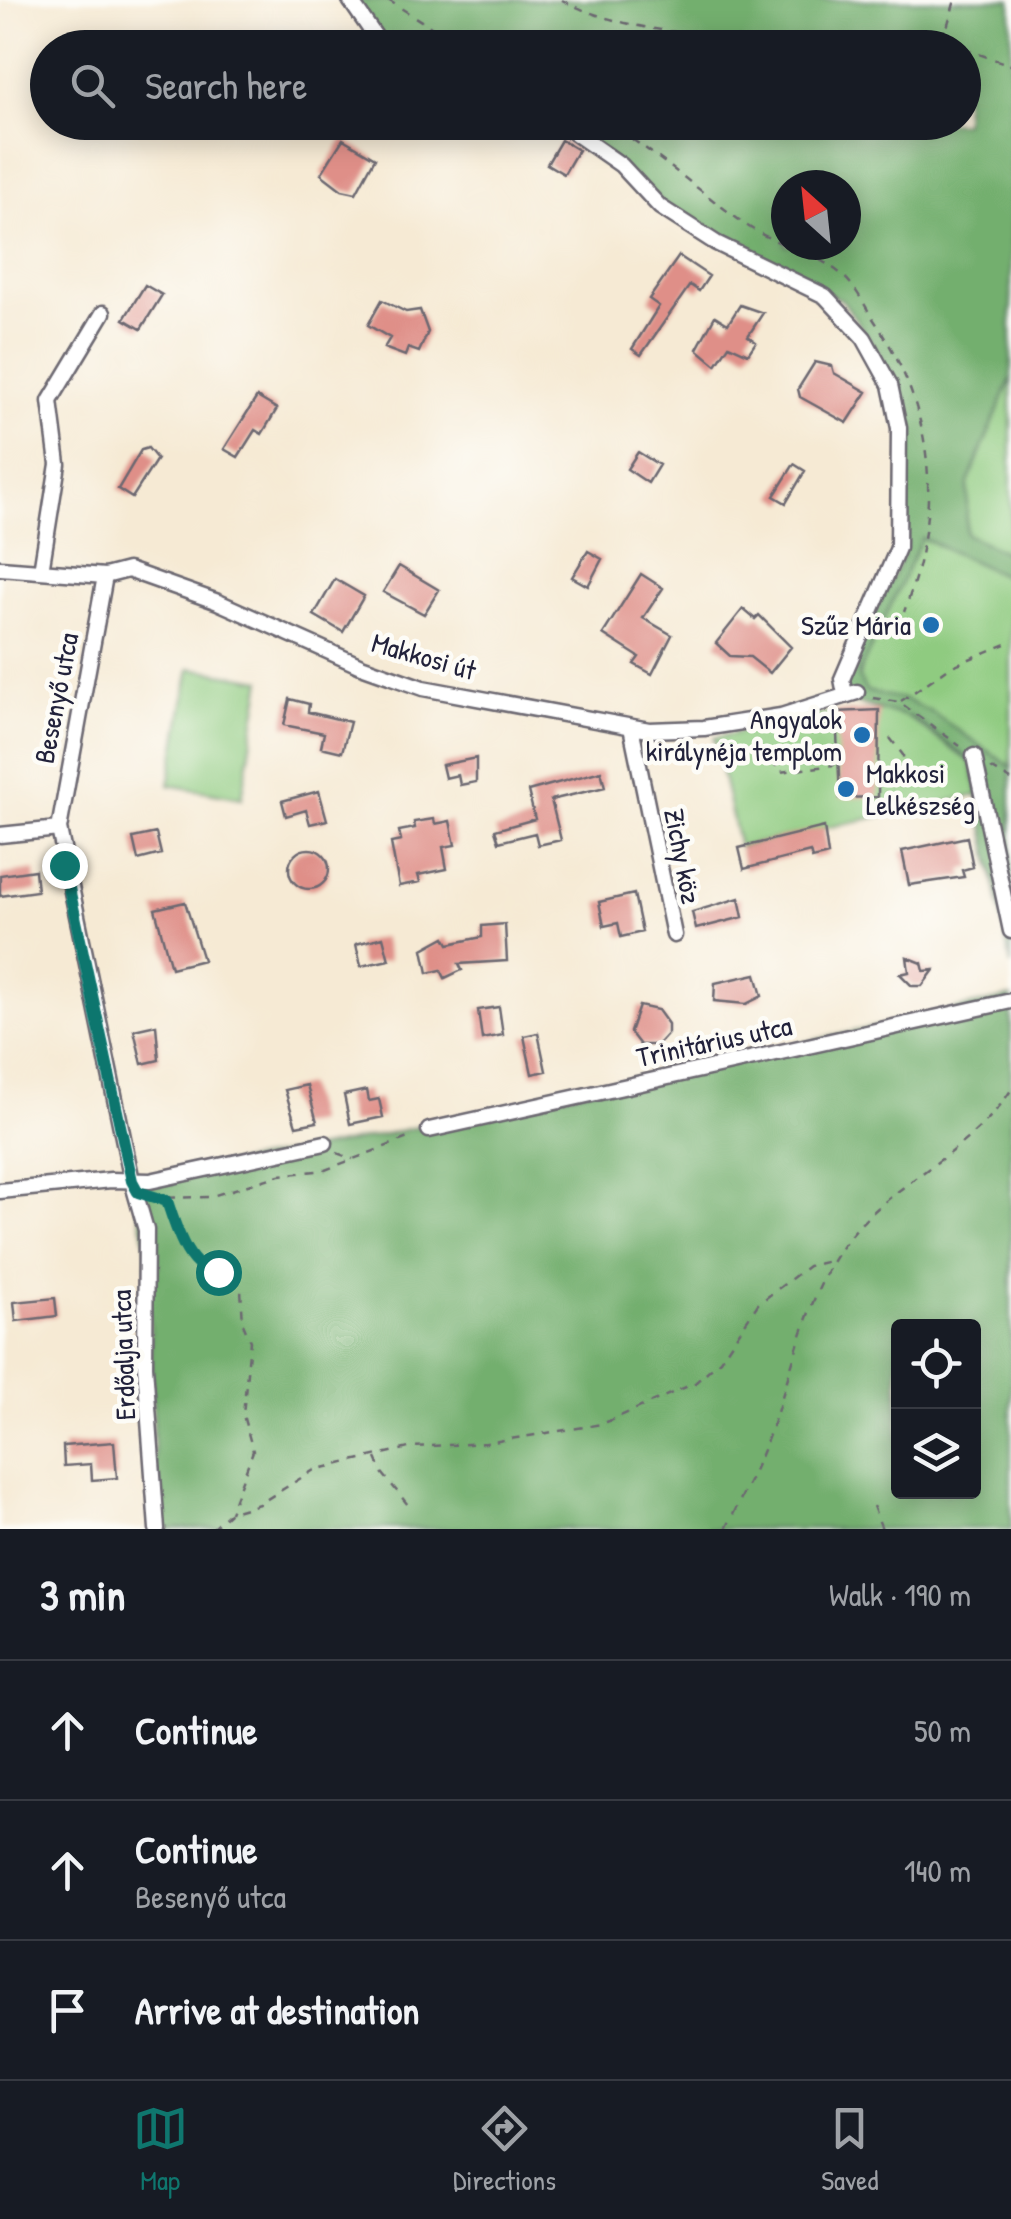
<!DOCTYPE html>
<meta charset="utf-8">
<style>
:root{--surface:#171b24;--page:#242831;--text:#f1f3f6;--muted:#9ea1a6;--line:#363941;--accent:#0f766e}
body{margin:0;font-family:"Patrick Hand",sans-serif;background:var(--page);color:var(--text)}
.controls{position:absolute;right:30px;bottom:30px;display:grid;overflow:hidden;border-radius:10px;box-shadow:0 5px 25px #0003}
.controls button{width:90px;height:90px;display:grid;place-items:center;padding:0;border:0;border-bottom:2px solid var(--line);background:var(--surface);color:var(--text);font:50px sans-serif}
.compass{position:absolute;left:771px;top:170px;width:90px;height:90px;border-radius:50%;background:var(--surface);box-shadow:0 5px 25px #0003;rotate:333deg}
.stop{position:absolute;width:30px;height:30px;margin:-22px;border:8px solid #0f766e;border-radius:50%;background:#fff}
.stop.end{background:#0f766e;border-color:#fff;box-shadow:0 2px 10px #0008}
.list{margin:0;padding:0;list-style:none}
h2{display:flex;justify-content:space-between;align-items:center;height:130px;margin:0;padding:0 40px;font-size:42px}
h2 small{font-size:32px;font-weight:400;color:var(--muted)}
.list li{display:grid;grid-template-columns:65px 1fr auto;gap:30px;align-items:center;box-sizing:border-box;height:140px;padding:0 40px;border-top:2px solid var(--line)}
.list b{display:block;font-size:38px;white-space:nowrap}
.list p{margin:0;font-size:32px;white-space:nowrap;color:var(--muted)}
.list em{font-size:32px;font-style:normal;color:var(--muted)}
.icon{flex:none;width:55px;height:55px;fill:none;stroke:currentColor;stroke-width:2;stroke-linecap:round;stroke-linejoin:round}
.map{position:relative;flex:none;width:1011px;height:1529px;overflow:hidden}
.search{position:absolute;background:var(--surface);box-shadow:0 5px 25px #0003;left:30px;right:30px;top:30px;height:110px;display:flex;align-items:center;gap:25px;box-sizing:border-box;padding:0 35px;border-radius:55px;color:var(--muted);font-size:38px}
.sheet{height:550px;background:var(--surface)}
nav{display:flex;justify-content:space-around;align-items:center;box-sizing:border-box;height:140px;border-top:2px solid var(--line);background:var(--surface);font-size:28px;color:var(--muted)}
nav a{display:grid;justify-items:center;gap:5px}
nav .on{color:var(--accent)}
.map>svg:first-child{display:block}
</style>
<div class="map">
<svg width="1011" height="1529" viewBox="0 0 1011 1529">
<rect width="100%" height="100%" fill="#fdfcf7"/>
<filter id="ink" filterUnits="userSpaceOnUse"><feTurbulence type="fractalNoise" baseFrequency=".01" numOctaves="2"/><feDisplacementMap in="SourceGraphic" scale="20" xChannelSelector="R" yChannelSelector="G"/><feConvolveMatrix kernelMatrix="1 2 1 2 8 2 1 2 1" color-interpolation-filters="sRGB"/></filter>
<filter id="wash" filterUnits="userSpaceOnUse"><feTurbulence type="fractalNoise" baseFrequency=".0048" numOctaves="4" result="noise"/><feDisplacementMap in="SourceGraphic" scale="40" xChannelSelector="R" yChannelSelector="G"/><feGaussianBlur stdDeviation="2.25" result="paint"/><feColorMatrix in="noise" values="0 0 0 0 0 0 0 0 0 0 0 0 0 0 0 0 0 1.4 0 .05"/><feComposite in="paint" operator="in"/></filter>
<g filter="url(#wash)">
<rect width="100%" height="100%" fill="#f6ead4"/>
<path fill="#8fcb80" stroke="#58765e" stroke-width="2.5" d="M1011 378V555L965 535 968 483Z
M922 537 1011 579V767L933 713 906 700 866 692 858 681 866 655Z
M190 668 262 680 242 798 169 785Z
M898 710 971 763 978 795 739 847 714 738 820 714Z"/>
<path fill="#73af6e" stroke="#4a6854" stroke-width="2.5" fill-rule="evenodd" d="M354 0H1011V378L968 483 966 534 1011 555V579L922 538 858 675 866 691 906 700 933 713 1011 767V966L971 761 913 718 843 700 838 681 903 556 905 427 879 353 842 300 724 243 665 205 566 123 964 122V48L389 47ZM786 185H846V245H786Z
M1011 997V1529H157L147 1249 132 1181 326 1147ZM898 1326H974V1492H898Z"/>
<g id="blocks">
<path fill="#df8f88" d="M343 139 375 158 356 193 342 190 321 174Z
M561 140 578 150 564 174 547 164Z
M679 256 709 276 699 291 690 285 641 355 632 349 659 306 649 299Z
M145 285 162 295 141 329 124 319Z
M382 300 406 312 420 310 428 332 419 352 408 348 405 356 384 348 390 338 368 325Z
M740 305 763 313 748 336 756 342 748 354 729 345 716 365 697 349 715 316 728 324Z
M815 362 832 366 834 373 867 392 847 423 800 397 798 389Z
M257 397 277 409 262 434 255 430 238 457 224 449Z
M148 448 157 459 132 498 118 489 141 450Z
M638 452 659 465 648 483 627 469Z
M794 464 805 471 786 503 774 496Z
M588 551 602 559 588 586 572 577Z
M399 566 439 590 424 614 383 592Z
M641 574 663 588 643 618 672 635 652 674 634 664 639 657 603 634Z
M335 579 364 596 343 632 314 615Z
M743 609 755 619 759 615 791 647 770 673 750 657 730 656 716 643Z
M290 699 309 704 308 712 350 722 342 752 321 747 324 733 284 725Z
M879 710 878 797 840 798 836 712Z
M476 758V782L460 785 458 775 445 778 442 765Z
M601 771 605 787 551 800 561 840 538 845 535 833 499 842 495 830 535 819 528 791Z
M319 791 327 820 310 824 306 810 286 816 282 801Z
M434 819 435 824 450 821 455 845 443 847 447 869 418 875 420 882 399 886 391 843 401 841 399 831 415 828 414 822Z
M824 827 828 855 812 859 810 852 744 869 739 848Z
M156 833 161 854 138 860 133 838Z
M967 837 973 867 962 870 964 877 909 885 902 851Z
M289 869a20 20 0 1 1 40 0a20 20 0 1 1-40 0Z
M35 870 37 891 0 896V875Z
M634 894 642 932 621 937 618 923 604 926 599 902Z
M739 898 743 917 696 929 692 912Z
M185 902 203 960 171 968 155 909Z
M505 924 507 961 459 964 462 970 445 978 441 970 428 973 423 949 445 937 449 944 482 937V926Z
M383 937 389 960 361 966 356 944Z
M907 957 922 963 924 971 934 970 922 986H912L900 974 909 972Z
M756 974 762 996 746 1004 714 1001 715 983Z
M639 1006 658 1010 668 1024V1033L657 1045H640L630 1032Z
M499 1007 503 1035 482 1039 478 1010Z
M156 1025 159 1060 142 1064 134 1030Z
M538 1033 546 1071 532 1074 524 1036Z
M307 1085 317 1122 296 1126 285 1090Z
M367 1090 369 1101 379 1099 383 1117 350 1124 344 1095Z
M55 1298 57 1316 16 1321 14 1302Z
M114 1442 117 1478 92 1480 91 1464 64 1466 63 1446Z"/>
</g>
</g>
<g filter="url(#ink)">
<use href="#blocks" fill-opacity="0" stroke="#6c6871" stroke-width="2.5"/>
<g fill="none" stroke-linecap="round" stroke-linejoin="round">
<defs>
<path id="street" d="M350 0 383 48
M559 122 621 165 660 207 716 243 825 296 864 338 890 385 899 428 898 548 842 679 845 694
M0 568 105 576 128 570 218 602 361 666 423 688 649 730 704 728 781 716 857 692
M41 571 58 464 50 401 103 313
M105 576 59 829 132 1181 146 1230 145 1366 157 1529
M631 727 674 935
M974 756 1011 931
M0 835 59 829
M429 1130 1011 1001
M0 1191 111 1180 150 1181 325 1143"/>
</defs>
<use href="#street" stroke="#6c6871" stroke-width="19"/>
<path stroke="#6c6871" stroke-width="2.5" stroke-dasharray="8 8" stroke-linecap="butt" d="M388 0 464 48
M562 0C654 50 836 39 943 42L958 48
M943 41 955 0
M964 49 1011 65
M605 122C656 152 699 191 746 225 775 245 814 251 841 274 856 286 865 307 876 323 937 416 942 510 904 612
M873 698 899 702 960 746
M901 701 950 667 1011 642
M890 738 903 755 904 785 892 789
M772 760 780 772 834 765 832 740
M991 768 1011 780
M337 1153 353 1159
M152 1198 209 1197 280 1175 325 1170 413 1136
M167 1201 191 1257 210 1273 232 1274 241 1289 243 1324 250 1341 243 1415 253 1451 230 1512
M376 1458 383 1474 412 1510
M873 1506 882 1529
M212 1529 229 1513 259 1504 314 1470 413 1447 486 1443 602 1424 695 1383 720 1360 758 1304 808 1266 834 1260
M726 1529C743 1494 760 1461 773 1424 794 1364 808 1291 847 1240 892 1182 971 1153 1011 1090"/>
<use href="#street" stroke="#fff" stroke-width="14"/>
</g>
</g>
<g fill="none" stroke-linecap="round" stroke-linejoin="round" filter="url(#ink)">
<path stroke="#0f766e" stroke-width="12" d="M64 865 132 1181 138 1192 167 1201C175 1224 188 1274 218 1272"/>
</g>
<g fill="#1f6fb2" stroke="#fdfcf7" stroke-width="4">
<circle cx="931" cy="625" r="10"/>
<circle cx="862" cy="735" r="10"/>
<circle cx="846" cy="789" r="10"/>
</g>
<g text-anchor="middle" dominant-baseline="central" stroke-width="9" stroke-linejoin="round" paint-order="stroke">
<g font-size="28" fill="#22223b" stroke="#fdfcf7" text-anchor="end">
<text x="911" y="625">Szűz Mária</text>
<text x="842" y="719">Angyalok<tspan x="842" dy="32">királynéja templom</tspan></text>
<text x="866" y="773" text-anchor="start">Makkosi<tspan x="866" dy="32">Lelkészség</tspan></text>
</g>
<g font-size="28" fill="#22223b" stroke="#fdfcf7">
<text transform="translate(424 656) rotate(16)">Makkosi út</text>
<text transform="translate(56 698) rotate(-79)">Besenyő utca</text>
<text transform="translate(683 856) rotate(79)">Zichy köz</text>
<text transform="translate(714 1041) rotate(-12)">Trinitárius utca</text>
<text transform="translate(123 1355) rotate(-92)">Erdőalja utca</text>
</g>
</g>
</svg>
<div class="controls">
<button><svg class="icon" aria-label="locate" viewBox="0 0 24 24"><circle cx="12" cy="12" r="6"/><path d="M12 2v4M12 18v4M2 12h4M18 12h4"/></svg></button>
<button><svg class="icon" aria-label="layers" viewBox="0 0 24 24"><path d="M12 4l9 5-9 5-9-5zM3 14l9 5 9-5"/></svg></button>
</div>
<svg class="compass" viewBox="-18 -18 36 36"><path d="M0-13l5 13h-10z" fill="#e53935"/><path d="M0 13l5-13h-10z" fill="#9ea1a6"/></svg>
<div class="stop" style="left:218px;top:1272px"></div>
<div class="stop end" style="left:64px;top:865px"></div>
<div class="search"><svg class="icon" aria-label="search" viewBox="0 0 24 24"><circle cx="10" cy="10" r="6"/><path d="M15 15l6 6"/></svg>Search here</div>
</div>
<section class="sheet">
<h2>3 min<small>Walk · 190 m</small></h2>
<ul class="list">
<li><svg class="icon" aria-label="ahead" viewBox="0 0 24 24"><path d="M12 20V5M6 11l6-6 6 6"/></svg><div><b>Continue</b></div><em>50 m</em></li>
<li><svg class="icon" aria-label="ahead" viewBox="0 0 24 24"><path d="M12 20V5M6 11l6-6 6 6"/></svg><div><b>Continue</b><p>Besenyő utca</p></div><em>140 m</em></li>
<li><svg class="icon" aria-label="arrive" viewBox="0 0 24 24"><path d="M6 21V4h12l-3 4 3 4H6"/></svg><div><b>Arrive at destination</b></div></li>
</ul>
</section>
<nav>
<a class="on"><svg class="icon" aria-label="map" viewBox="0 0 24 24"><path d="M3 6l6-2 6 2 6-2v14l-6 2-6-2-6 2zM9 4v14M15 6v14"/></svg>Map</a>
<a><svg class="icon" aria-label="directions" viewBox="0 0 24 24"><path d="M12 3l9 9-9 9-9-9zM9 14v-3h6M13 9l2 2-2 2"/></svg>Directions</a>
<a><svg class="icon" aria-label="saved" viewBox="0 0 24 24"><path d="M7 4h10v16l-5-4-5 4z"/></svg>Saved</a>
</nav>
